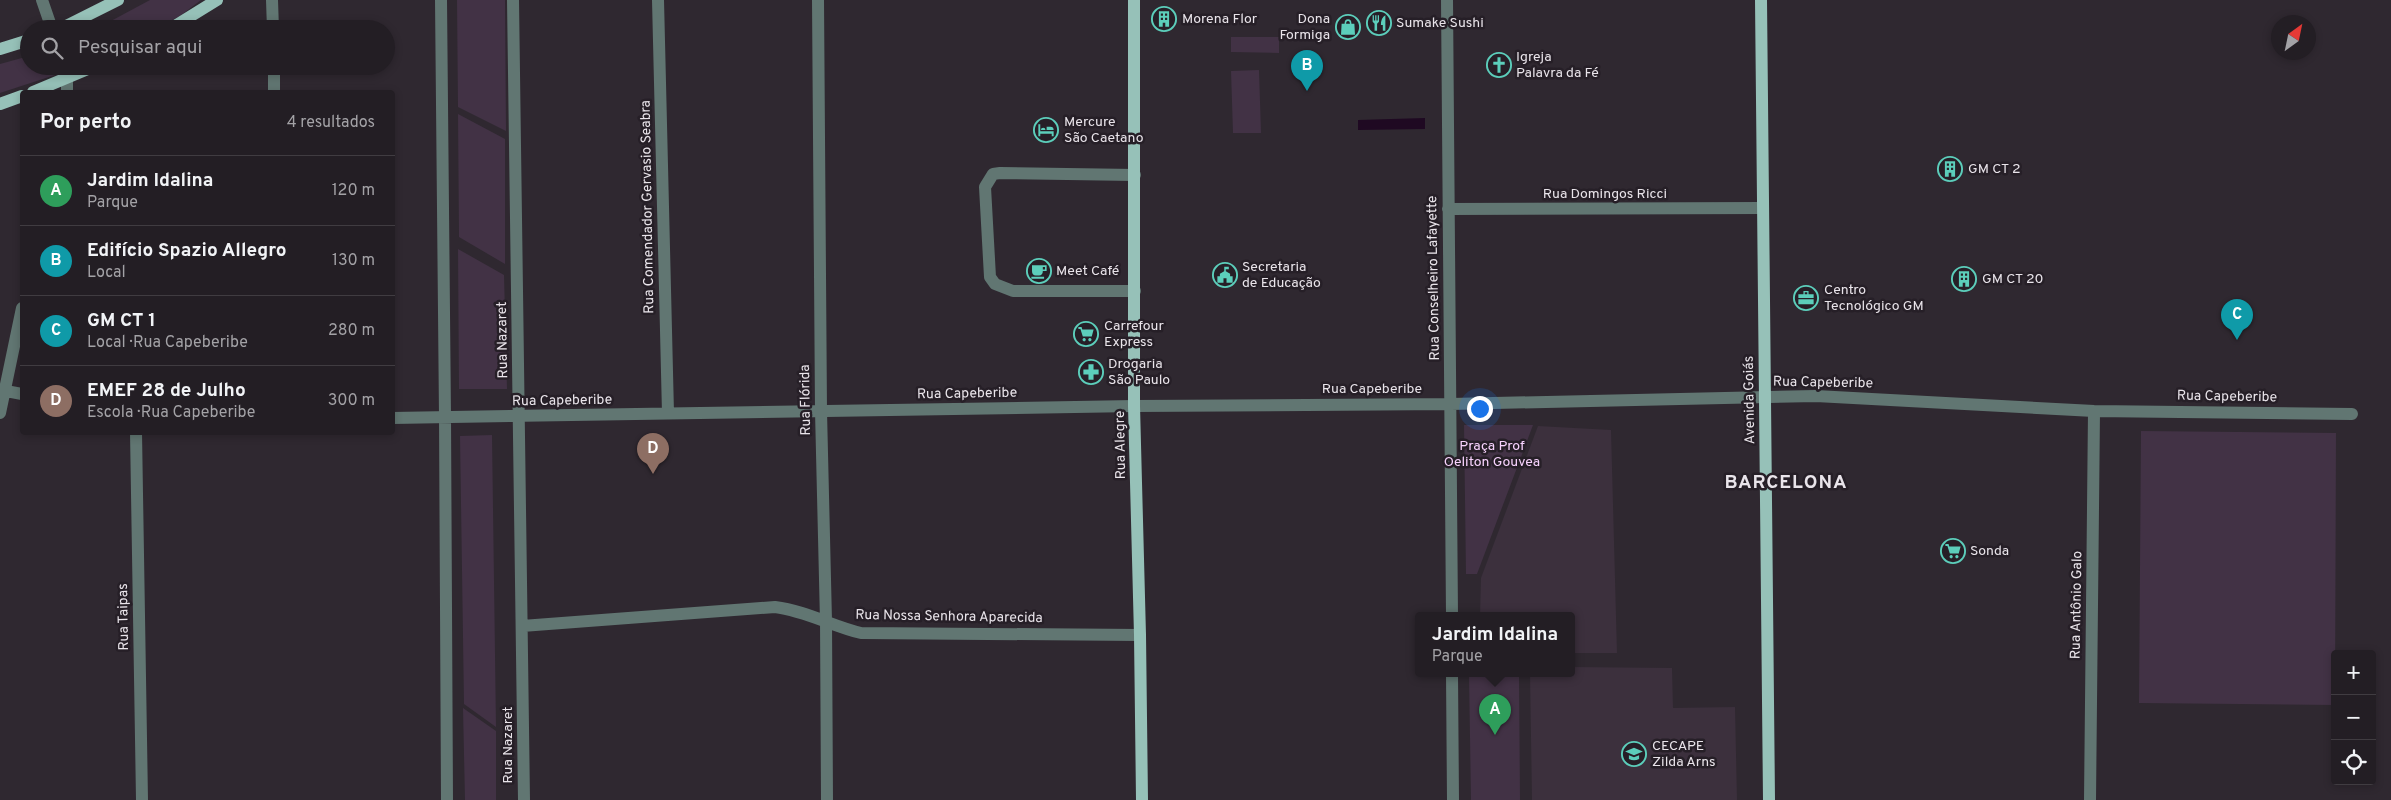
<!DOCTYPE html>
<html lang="pt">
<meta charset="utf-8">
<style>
:root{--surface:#231e24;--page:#2b272c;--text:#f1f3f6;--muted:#a3a2a6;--line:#403c41;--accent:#1a73e8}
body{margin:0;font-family:Overpass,sans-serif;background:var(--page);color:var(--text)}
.controls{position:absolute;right:15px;bottom:15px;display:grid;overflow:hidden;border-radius:5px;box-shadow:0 2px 8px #0003}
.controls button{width:45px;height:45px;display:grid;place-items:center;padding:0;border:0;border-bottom:1px solid var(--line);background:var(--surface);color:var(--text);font:25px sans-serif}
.compass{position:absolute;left:2271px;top:15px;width:45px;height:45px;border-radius:50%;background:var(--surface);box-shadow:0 2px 8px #0003;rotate:33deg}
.you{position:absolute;left:1479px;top:408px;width:18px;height:18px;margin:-12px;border:4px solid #fff;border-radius:50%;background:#1a73e8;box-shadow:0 0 0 8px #1a73e833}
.badge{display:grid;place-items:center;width:32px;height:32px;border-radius:50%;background:var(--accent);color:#fff;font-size:16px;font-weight:700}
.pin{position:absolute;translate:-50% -41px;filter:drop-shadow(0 1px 2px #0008)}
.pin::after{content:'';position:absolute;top:26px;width:18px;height:15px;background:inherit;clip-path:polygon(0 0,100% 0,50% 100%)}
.popup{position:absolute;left:1415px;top:612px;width:160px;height:65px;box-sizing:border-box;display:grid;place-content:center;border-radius:5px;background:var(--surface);filter:drop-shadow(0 1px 4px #0005);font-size:16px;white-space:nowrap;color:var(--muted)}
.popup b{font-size:19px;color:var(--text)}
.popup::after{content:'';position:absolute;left:50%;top:100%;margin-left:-10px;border:10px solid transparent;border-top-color:var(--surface)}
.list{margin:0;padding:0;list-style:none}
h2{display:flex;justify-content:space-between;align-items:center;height:65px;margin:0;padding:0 20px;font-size:21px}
h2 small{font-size:16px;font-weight:400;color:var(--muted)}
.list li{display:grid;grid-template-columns:32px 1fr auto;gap:15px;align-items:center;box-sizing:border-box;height:70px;padding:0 20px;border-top:1px solid var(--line)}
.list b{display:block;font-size:19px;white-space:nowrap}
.list p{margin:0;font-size:16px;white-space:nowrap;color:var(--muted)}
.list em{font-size:16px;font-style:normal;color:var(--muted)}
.icon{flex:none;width:28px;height:28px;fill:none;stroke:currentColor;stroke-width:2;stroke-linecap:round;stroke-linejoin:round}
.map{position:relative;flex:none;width:2391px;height:800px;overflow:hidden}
.search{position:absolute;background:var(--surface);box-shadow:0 2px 8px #0003;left:20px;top:20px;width:375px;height:55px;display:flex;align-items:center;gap:12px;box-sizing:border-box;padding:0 18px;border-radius:28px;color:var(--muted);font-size:19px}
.panel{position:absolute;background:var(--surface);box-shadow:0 2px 8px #0003;left:20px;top:90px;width:375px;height:345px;border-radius:5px}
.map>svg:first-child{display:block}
</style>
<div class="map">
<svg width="2391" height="800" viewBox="0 0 2391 800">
<rect width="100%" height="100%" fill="#2f2830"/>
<path fill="#3c303d" d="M1538 426 1611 430 1617 653H1571V616H1480L1481 578Z
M1571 667 1672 668 1673 708 1735 707 1737 800H1532L1530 674H1571Z"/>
<path fill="#423245" d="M150 0H201L180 16 154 29H96Z
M457 0H505L506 131 458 107Z
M1231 37H1279V53L1231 52Z
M29 56V66H50L55 75 0 93V64Z
M1259 70 1261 133H1233L1231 71Z
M458 114 505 139V264L459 237Z
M458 249 504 275 507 389H459Z
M1464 425H1533L1477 574H1466Z
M2141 431 2336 433 2335 705 2139 703Z
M492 435 496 727 464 704 460 436Z
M1469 674H1519L1520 800H1471Z
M463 708 496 731V800H465Z"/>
<path fill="#1f0922" d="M1425 118V129L1358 130V120Z"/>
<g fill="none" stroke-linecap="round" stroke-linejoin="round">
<path stroke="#617672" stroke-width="12" d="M42 0 52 29
M272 0 273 29
M441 0 445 416 447 800
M513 0 524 800
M658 0 668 413
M818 0 821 411 826 621 827 800
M1447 0 1452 616
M64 66 67 78V92
M274 66V92
M1135 175 1000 173 993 174 985 187 990 277 995 284 1013 291H1135
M1448 209 1763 208
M0 390 22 394
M0 413 22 308
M392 418 1134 406 1451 404 1816 396 2094 411 2352 414
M136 432 142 800
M522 626 775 607C806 611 832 626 861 633L1140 635
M1452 674 1453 800
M2090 800 2094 411"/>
<path stroke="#96c1b8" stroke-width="12" d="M1134 0V406L1140 635 1142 800
M1761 0 1769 800
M60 29 118 0
M170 29 217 0
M0 49 29 40
M33 92 95 66
M0 104 22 96"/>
</g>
<defs>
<symbol id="building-ring" viewBox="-11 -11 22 22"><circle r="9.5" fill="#261f27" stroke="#5ccebb" stroke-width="1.5"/><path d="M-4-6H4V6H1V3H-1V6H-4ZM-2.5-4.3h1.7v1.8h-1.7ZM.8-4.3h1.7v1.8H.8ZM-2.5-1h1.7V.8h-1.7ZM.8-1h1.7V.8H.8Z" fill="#5ccebb"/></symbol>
<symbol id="restaurant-ring" viewBox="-11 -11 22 22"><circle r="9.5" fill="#261f27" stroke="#5ccebb" stroke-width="1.5"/><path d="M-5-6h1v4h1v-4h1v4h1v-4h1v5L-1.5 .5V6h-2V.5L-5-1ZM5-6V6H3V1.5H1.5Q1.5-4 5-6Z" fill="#5ccebb"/></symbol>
<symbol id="shop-ring" viewBox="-11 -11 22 22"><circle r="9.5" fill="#261f27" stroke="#5ccebb" stroke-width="1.5"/><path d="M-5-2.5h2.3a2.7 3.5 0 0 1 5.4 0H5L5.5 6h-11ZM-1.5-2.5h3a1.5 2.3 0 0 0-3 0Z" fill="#5ccebb"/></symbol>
<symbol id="church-ring" viewBox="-11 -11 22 22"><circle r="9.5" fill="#261f27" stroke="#5ccebb" stroke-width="1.5"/><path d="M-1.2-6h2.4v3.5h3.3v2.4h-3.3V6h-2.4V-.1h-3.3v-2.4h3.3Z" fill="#5ccebb"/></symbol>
<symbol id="hotel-ring" viewBox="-11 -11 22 22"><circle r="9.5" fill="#261f27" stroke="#5ccebb" stroke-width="1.5"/><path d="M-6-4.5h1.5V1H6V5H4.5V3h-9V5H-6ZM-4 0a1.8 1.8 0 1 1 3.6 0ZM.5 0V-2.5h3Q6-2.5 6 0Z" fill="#5ccebb"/></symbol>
<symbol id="cafe-ring" viewBox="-11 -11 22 22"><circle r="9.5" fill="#261f27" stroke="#5ccebb" stroke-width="1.5"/><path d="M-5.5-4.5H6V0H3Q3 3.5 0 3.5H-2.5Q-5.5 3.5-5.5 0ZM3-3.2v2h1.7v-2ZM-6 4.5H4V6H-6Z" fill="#5ccebb"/></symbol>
<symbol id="civic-ring" viewBox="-11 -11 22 22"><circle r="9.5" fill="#261f27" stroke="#5ccebb" stroke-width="1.5"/><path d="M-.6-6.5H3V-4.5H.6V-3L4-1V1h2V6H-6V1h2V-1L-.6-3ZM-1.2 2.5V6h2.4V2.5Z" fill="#5ccebb"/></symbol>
<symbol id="office-ring" viewBox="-11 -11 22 22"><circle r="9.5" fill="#261f27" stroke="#5ccebb" stroke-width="1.5"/><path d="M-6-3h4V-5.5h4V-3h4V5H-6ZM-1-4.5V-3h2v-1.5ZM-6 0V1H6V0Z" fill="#5ccebb"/></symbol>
<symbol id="supermarket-ring" viewBox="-11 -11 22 22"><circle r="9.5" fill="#261f27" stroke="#5ccebb" stroke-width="1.5"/><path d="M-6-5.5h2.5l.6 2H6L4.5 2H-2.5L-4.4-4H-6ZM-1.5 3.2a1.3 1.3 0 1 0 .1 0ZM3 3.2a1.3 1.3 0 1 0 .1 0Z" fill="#5ccebb"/></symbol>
<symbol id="pharmacy-ring" viewBox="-11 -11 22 22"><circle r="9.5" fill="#261f27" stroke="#5ccebb" stroke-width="1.5"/><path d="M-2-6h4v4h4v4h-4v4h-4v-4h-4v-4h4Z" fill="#5ccebb"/></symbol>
<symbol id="school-ring" viewBox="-11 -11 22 22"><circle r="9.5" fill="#261f27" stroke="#5ccebb" stroke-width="1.5"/><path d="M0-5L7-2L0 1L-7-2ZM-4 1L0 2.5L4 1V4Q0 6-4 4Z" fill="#5ccebb"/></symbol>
</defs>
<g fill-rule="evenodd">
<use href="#building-ring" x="1150" y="5" width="28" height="28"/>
<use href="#restaurant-ring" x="1365" y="9" width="28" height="28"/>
<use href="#shop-ring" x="1334" y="13" width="28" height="28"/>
<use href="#church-ring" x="1485" y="51" width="28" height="28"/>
<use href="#hotel-ring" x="1032" y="116" width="28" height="28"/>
<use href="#building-ring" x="1936" y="155" width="28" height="28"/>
<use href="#cafe-ring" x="1025" y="257" width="28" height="28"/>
<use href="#civic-ring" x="1211" y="261" width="28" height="28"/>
<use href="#building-ring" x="1950" y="265" width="28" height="28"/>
<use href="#office-ring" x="1792" y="284" width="28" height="28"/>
<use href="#supermarket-ring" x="1072" y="320" width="28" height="28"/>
<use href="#pharmacy-ring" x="1077" y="358" width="28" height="28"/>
<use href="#supermarket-ring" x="1939" y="537" width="28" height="28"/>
<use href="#school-ring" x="1620" y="740" width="28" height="28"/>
</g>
<g text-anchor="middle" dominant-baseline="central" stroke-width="5" stroke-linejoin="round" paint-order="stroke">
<g font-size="14" fill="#e9e4ea" stroke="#261f27" text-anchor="start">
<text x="1182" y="19">Morena Flor</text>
<text x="1330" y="19" text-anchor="end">Dona<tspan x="1330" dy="16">Formiga</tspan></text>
<text x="1396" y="23">Sumake Sushi</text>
<text x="1516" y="57">Igreja<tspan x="1516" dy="16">Palavra da Fé</tspan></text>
<text x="1064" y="122">Mercure<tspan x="1064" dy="16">São Caetano</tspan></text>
<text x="1968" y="169">GM CT 2</text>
<text x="1242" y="267">Secretaria<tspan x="1242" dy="16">de Educação</tspan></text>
<text x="1056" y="271">Meet Café</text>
<text x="1982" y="279">GM CT 20</text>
<text x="1824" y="290">Centro<tspan x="1824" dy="16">Tecnológico GM</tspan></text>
<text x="1104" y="326">Carrefour<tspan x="1104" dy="16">Express</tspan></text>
<text x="1108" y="364">Drogaria<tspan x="1108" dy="16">São Paulo</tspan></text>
<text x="1970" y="551">Sonda</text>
<text x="1652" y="746">CECAPE<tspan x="1652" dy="16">Zilda Arns</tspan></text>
</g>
<g font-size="14" fill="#e9e4ea" stroke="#261f27">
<text x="1605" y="194">Rua Domingos Ricci</text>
<text transform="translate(648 207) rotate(-91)">Rua Comendador Gervasio Seabra</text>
<text transform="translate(1434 278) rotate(-91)">Rua Conselheiro Lafayette</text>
<text transform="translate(503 340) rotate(-91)">Rua Nazaret</text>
<text transform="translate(1823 383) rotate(1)">Rua Capeberibe</text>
<text x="1372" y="389">Rua Capeberibe</text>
<text transform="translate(967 394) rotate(-1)">Rua Capeberibe</text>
<text transform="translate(2227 397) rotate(1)">Rua Capeberibe</text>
<text transform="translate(806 400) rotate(-91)">Rua Flórida</text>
<text transform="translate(1750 400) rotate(-91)">Avenida Goiás</text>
<text transform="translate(562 401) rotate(-1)">Rua Capeberibe</text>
<text transform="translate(1121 445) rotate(-91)">Rua Alegre</text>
<text transform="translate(2077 605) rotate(-89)">Rua Antônio Galo</text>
<text transform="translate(124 617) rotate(-91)">Rua Taipas</text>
<text transform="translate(949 617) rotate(1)">Rua Nossa Senhora Aparecida</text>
<text transform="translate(508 745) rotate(-90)">Rua Nazaret</text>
</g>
<g font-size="14" fill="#f8d3fe" stroke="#261f27">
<text x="1492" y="446">Praça Prof<tspan x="1492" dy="16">Oeliton Gouvea</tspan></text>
</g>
<g font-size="19" font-weight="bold" letter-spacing="1" fill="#e9e4ea" stroke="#261f27">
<text x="1786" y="483">BARCELONA</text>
</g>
</g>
</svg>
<div class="controls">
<button>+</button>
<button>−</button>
<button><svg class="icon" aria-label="locate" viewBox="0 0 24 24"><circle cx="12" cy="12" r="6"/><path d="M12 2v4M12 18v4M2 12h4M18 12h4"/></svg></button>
</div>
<svg class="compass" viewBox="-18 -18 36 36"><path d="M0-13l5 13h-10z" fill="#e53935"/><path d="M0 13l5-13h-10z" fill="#a3a2a6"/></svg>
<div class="you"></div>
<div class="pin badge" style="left:1495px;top:735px;background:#2e9e5b">A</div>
<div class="popup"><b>Jardim Idalina</b>Parque</div>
<div class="pin badge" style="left:1307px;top:91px;background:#0f9aa8">B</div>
<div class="pin badge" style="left:2237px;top:340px;background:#0f9aa8">C</div>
<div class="pin badge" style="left:653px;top:474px;background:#8d6e63">D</div>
<div class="search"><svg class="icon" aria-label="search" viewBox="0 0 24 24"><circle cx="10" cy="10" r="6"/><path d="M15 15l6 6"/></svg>Pesquisar aqui</div>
<section class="panel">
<h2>Por perto<small>4 resultados</small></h2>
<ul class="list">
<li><span class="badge" style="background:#2e9e5b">A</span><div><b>Jardim Idalina</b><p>Parque</p></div><em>120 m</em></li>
<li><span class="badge" style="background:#0f9aa8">B</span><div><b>Edifício Spazio Allegro</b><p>Local</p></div><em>130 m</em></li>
<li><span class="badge" style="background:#0f9aa8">C</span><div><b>GM CT 1</b><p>Local · Rua Capeberibe</p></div><em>280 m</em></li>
<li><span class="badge" style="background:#8d6e63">D</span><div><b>EMEF 28 de Julho</b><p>Escola · Rua Capeberibe</p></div><em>300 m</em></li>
</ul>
</section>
</div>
